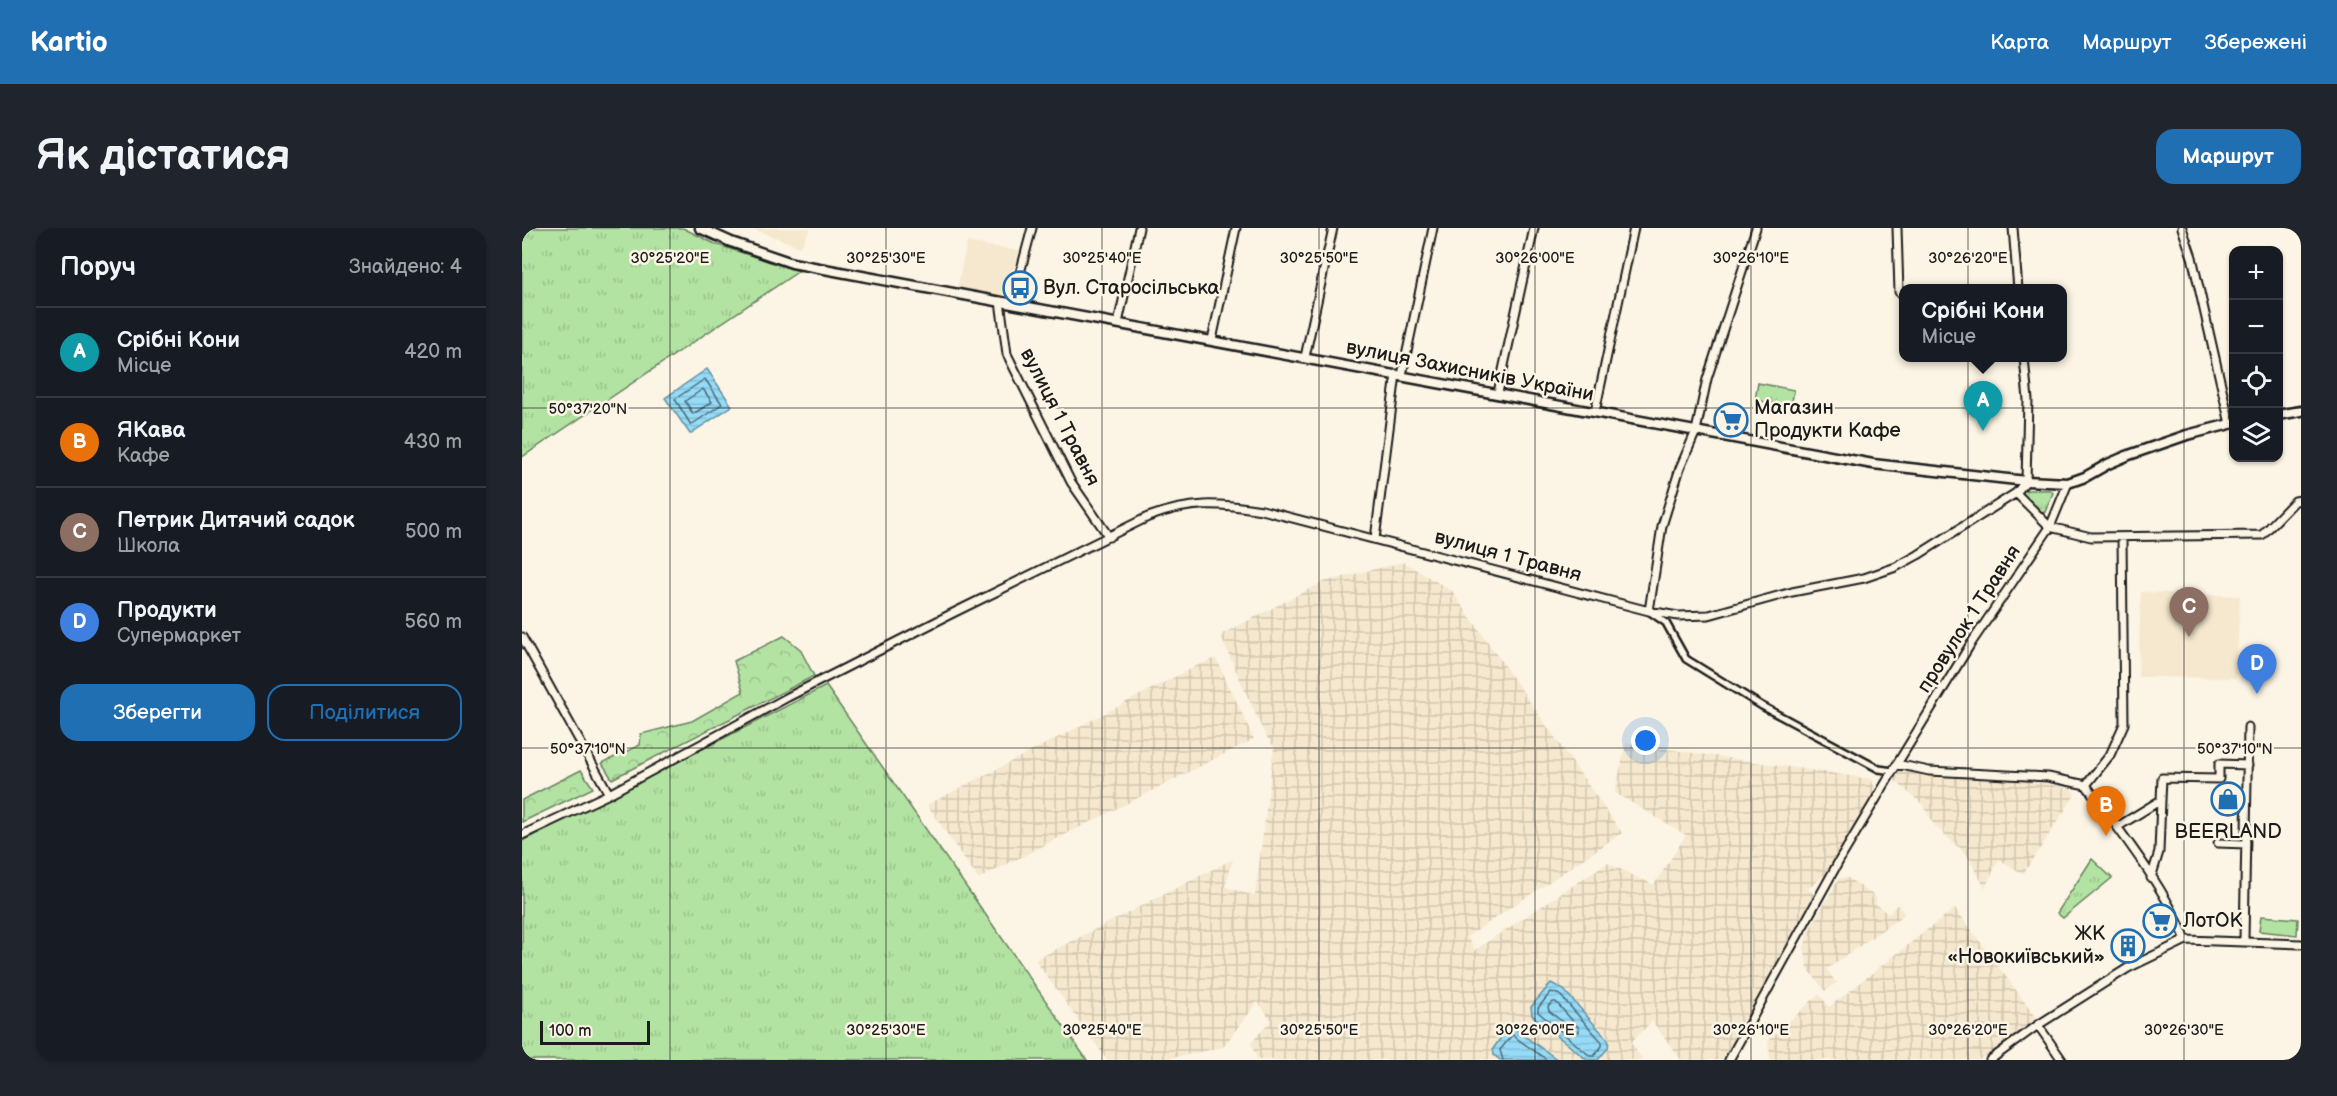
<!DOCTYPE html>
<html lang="uk">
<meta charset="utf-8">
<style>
:root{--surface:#171b24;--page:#20242c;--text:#f1f3f6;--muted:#9ea1a6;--line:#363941;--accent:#1f6fb2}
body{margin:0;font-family:"Balsamiq Sans",sans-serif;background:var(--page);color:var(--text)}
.controls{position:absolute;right:18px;top:18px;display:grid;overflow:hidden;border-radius:12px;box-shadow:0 2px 4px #0004}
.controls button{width:54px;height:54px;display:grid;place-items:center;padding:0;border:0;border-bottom:2px solid var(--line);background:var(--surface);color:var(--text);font:30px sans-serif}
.scale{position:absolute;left:18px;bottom:15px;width:110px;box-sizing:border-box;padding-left:6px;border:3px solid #1c1c1c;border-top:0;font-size:16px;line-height:21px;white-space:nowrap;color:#1c1c1c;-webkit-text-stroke:4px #fcf5e5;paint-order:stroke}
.you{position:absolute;left:1124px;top:513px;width:21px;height:21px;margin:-15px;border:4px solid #fff;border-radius:50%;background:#1a73e8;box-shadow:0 0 0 9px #1a73e833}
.badge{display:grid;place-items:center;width:39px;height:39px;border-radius:50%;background:var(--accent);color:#fff;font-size:20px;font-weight:700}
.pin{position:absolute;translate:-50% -50px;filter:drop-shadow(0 2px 3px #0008)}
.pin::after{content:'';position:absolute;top:32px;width:21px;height:18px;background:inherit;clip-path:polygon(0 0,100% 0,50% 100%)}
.popup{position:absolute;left:1377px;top:56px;width:168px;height:78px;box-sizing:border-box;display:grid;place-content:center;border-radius:12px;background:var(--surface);filter:drop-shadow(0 2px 4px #0005);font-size:20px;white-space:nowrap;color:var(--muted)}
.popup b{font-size:22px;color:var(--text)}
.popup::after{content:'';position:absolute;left:50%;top:100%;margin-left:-12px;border:12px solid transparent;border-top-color:var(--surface)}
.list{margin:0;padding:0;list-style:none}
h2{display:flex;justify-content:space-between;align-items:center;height:78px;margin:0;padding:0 24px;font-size:26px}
h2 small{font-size:20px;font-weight:400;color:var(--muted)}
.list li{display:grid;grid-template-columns:39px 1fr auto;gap:18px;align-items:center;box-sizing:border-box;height:90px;padding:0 24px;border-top:2px solid var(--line)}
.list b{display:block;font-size:22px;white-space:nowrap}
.list p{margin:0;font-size:20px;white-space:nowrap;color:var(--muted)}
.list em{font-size:20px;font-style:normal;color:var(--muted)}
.actions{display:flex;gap:12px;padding:18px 24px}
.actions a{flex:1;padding:14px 0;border:2px solid var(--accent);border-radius:18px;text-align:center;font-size:21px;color:var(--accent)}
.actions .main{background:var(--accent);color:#fff}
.icon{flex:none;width:33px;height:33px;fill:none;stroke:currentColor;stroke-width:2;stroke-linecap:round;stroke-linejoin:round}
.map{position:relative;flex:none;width:1779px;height:832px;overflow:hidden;border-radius:18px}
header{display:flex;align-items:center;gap:36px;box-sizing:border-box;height:84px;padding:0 30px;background:var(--accent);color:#fff}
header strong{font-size:28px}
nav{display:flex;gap:33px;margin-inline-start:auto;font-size:21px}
.intro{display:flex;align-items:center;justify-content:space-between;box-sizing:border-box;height:144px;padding:0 36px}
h1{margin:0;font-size:42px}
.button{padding:15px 27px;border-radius:18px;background:var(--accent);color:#fff;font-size:21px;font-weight:700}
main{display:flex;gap:36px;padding:0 36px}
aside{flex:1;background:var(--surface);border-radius:18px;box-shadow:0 2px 4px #0004}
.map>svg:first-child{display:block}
</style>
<header>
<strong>Kartio</strong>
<nav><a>Карта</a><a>Маршрут</a><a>Збережені</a></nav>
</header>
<div class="intro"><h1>Як дістатися</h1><a class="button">Маршрут</a></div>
<main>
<aside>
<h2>Поруч<small>Знайдено: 4</small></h2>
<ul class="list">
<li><span class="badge" style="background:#0f9aa8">A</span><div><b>Срібні Кони</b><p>Місце</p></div><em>420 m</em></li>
<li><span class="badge" style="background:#e8710a">B</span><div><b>ЯКава</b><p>Кафе</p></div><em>430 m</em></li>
<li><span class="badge" style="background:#8d6e63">C</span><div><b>Петрик Дитячий садок</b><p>Школа</p></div><em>500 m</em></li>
<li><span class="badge" style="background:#3f7fe0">D</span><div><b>Продукти</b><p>Супермаркет</p></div><em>560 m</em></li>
</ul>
<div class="actions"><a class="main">Зберегти</a><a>Поділитися</a></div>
</aside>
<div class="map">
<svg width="1779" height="832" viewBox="0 0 1779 832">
<defs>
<pattern id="industrial-grid" width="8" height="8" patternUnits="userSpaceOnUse" patternTransform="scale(1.5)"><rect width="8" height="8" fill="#f5e8ce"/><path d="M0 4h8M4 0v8" fill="none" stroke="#d1c6b0"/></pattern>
<pattern id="grass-tufts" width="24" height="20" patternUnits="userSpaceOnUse" patternTransform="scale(1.5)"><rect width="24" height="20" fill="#b3e3a3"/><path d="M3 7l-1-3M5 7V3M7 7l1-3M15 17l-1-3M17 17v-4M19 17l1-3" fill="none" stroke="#99c28c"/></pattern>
<pattern id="forest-crowns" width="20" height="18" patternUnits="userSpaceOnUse" patternTransform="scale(1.5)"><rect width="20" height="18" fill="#b3e3a3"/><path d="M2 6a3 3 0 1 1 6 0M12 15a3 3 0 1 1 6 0" fill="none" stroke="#99c28c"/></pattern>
<pattern id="water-rules" width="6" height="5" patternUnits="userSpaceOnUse" patternTransform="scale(1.5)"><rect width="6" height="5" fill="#96dcf8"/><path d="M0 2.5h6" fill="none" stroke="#81bcd4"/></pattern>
</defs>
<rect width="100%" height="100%" fill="#fcf5e5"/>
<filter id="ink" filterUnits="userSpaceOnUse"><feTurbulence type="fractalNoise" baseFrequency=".0167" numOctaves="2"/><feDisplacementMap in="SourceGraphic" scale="12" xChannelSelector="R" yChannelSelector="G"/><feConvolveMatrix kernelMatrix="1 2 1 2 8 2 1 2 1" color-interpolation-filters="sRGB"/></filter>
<g filter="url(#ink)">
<path fill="#f5e8ce" d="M228 0H288L279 19Z
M445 14 497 23 485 68 435 60Z
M1619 364 1718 368 1714 450 1616 449Z"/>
<path fill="url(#industrial-grid)" d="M881 334 930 363 1100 605 945 709 953 722 1085 635 1132 657 1164 607 1093 565 1104 515 1349 551 1354 562 1303 647 1286 661 1294 668 1200 832H1159L1130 793 1109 815 1121 832H735L729 815 749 792 736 774 701 819 641 832H585L513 732 711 631 703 659 733 668 752 519 742 505 698 407 801 354Z
M694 430 732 511 456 651 405 577 674 438Z
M1379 541 1406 547 1514 554 1549 560 1553 567 1501 646 1477 631 1463 660 1445 627 1412 597 1401 577 1372 552Z
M1317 650H1326L1354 669V676L1366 686 1375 677 1383 686 1305 741 1314 755 1303 763 1286 741 1282 719 1288 701Z
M1433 680 1517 793 1457 832H1248L1246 813 1297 766 1307 779Z"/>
<path fill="url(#grass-tufts)" stroke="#688060" stroke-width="1.5" d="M0 0H161L193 16 277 43 0 229Z
M1236 155 1272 162 1269 179 1233 172Z
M1501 262H1528L1531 265 1523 284 1518 285 1501 268Z
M304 458 565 832H0V613Z
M1570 631 1590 650 1541 690 1535 685Z"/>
<path fill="url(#forest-crowns)" stroke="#688060" stroke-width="1.5" d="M262 408 278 421 292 448 90 551 80 535 118 517 119 506 170 493 221 464 212 433Z
M59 542 71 560 0 594V572Z"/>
<path fill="#b3e3a3" stroke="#688060" stroke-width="1.5" d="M1739 688 1776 691 1775 707 1737 703Z"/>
<path fill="url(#water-rules)" stroke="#658fa0" stroke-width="1.5" d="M185 141 210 178 168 206 143 170Z
M1029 755 1042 762 1087 813 1086 820 1076 832H1065L1010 787 1009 779Z
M991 800 1036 832H978L972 827 971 821 984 802Z"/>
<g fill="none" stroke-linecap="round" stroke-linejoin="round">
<path stroke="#4d6974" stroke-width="1.5" d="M183 151 200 176 169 197 153 171Z
M181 161 190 174 171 186 163 173Z
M1029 764 1038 767 1080 814V818L1072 828H1068L1016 784V780Z
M1031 774H1034L1057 800V804H1053L1027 783 1026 779Z
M981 832 978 822 990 807 1025 832"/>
<defs>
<path id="pedestrian" d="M1128 384 1144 395 1164 431 1240 478 1357 541 1371 543"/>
<path id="minor" d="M510 0 490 75 478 73 485 126 549 254 587 309
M1375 0 1377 64
M1491 0 1496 61
M1660 0 1670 29 1708 196
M596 95 617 0
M690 112 714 0
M783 129 811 0
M880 147 911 0
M976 165 1012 0
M1073 184 1112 0
M1494 265 1528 299 1569 309 1740 307 1773 273 1779 272
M853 311 874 146
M1127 383 1140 298 1158 240 1174 203 1185 151 1234 0
M0 409 87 566
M1375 536 1407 543 1526 549 1564 557C1598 603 1642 658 1664 712
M1564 557 1588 527 1602 496 1600 310
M1639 572 1640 550 1697 551V536L1726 537
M1595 599 1639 572 1637 624 1629 650
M0 607 87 566 266 469 429 386 626 289C669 273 696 275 740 282L1127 383 1156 388 1187 387 1270 364 1342 350 1374 339 1396 327 1494 265 1504 253 1506 172 1502 130
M1696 615 1724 616
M1722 712 1726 499
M1516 797 1540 832
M1207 832 1317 633 1375 536 1448 417 1528 299 1546 255
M1468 832 1516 797 1606 740 1664 712 1779 716"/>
<path id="tertiary" d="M178 0 209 14 270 35 1351 236 1504 253 1546 255 1563 249 1586 236 1607 227 1665 207 1712 195
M1756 187 1779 183"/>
</defs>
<use href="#pedestrian" stroke="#1c1c1c" stroke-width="10"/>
<use href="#minor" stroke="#1c1c1c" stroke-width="11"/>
<use href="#tertiary" stroke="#1c1c1c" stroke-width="13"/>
<use href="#pedestrian" stroke="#fcf5e5" stroke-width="5"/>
<use href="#minor" stroke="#fcf5e5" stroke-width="7"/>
<use href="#tertiary" stroke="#fcf5e5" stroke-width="8"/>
</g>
</g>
<path fill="none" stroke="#1c1c1c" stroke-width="1.5" stroke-opacity="0.45" d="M148 0V832M364 0V832M580 0V832M797 0V832M1013 0V832M1229 0V832M1446 0V832M1662 0V832M0 180H1712M1756 180H1779M0 520H1779"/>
<defs>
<symbol id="bus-ring" viewBox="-11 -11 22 22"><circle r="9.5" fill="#fcf5e5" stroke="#1f6fb2" stroke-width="1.5"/><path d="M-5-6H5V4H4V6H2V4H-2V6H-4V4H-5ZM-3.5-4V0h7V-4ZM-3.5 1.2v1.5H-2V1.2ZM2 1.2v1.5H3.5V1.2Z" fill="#1f6fb2"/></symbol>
<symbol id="supermarket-ring" viewBox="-11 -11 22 22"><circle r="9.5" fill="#fcf5e5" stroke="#1f6fb2" stroke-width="1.5"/><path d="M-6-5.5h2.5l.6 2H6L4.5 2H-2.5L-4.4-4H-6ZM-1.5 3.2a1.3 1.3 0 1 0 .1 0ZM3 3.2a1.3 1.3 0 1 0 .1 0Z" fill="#1f6fb2"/></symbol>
<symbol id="shop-ring" viewBox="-11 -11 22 22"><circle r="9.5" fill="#fcf5e5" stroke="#1f6fb2" stroke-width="1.5"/><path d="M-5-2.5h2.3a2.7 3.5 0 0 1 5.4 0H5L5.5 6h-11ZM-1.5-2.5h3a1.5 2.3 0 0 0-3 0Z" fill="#1f6fb2"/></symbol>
<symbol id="building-ring" viewBox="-11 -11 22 22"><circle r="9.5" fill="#fcf5e5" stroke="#1f6fb2" stroke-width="1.5"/><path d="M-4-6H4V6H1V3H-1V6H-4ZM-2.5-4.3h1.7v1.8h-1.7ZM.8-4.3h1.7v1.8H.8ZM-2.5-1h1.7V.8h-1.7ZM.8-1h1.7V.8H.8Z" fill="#1f6fb2"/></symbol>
</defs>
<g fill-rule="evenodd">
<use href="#bus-ring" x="479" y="41" width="38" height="38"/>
<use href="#supermarket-ring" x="1190" y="173" width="38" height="38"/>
<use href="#shop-ring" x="1687" y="552" width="38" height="38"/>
<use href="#supermarket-ring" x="1619" y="674" width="38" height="38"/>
<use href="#building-ring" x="1587" y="699" width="38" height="38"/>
</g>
<g text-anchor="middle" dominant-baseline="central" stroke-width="5" stroke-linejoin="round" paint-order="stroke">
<g font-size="20" fill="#1c1c1c" stroke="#fcf5e5" text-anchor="start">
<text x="521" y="60">Вул. Старосільська</text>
<text x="1232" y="180">Магазин<tspan x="1232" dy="23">Продукти Кафе</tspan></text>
<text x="1706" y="604" text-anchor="middle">BEERLAND</text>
<text x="1661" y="693">ЛотОК</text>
<text x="1583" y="706" text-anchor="end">ЖК<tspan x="1583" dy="23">«Новокиївський»</tspan></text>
</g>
<g font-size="20" fill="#1c1c1c" stroke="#fcf5e5">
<text transform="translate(948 143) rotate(11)">вулиця Захисників України</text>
<text transform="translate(538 189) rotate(63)">вулиця 1 Травня</text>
<text transform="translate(986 328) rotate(15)">вулиця 1 Травня</text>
<text transform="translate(1447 391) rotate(-57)">провулок 1 Травня</text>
</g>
</g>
<g font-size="15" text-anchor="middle" fill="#1c1c1c" stroke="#fcf5e5" stroke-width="5" stroke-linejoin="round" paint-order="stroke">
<text x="148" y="35">30°25'20"E</text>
<text x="364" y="35">30°25'30"E</text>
<text x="580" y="35">30°25'40"E</text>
<text x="797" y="35">30°25'50"E</text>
<text x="1013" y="35">30°26'00"E</text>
<text x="1229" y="35">30°26'10"E</text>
<text x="1446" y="35">30°26'20"E</text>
<text x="66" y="186">50°37'20"N</text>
<text x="66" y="526">50°37'10"N</text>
<text x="1713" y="526">50°37'10"N</text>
<text x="364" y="807">30°25'30"E</text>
<text x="580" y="807">30°25'40"E</text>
<text x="797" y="807">30°25'50"E</text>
<text x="1013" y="807">30°26'00"E</text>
<text x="1229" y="807">30°26'10"E</text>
<text x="1446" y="807">30°26'20"E</text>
<text x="1662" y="807">30°26'30"E</text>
</g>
</svg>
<div class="controls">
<button>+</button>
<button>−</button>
<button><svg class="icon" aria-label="locate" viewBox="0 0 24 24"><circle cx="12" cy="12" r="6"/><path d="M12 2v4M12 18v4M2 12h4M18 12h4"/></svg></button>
<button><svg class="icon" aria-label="layers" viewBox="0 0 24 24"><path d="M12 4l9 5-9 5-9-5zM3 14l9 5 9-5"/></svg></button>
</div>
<div class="scale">100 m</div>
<div class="you"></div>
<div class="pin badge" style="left:1461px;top:203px;background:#0f9aa8">A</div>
<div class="popup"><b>Срібні Кони</b>Місце</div>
<div class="pin badge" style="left:1584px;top:608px;background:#e8710a">B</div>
<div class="pin badge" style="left:1667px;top:409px;background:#8d6e63">C</div>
<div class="pin badge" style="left:1735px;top:466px;background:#3f7fe0">D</div>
</div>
</main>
